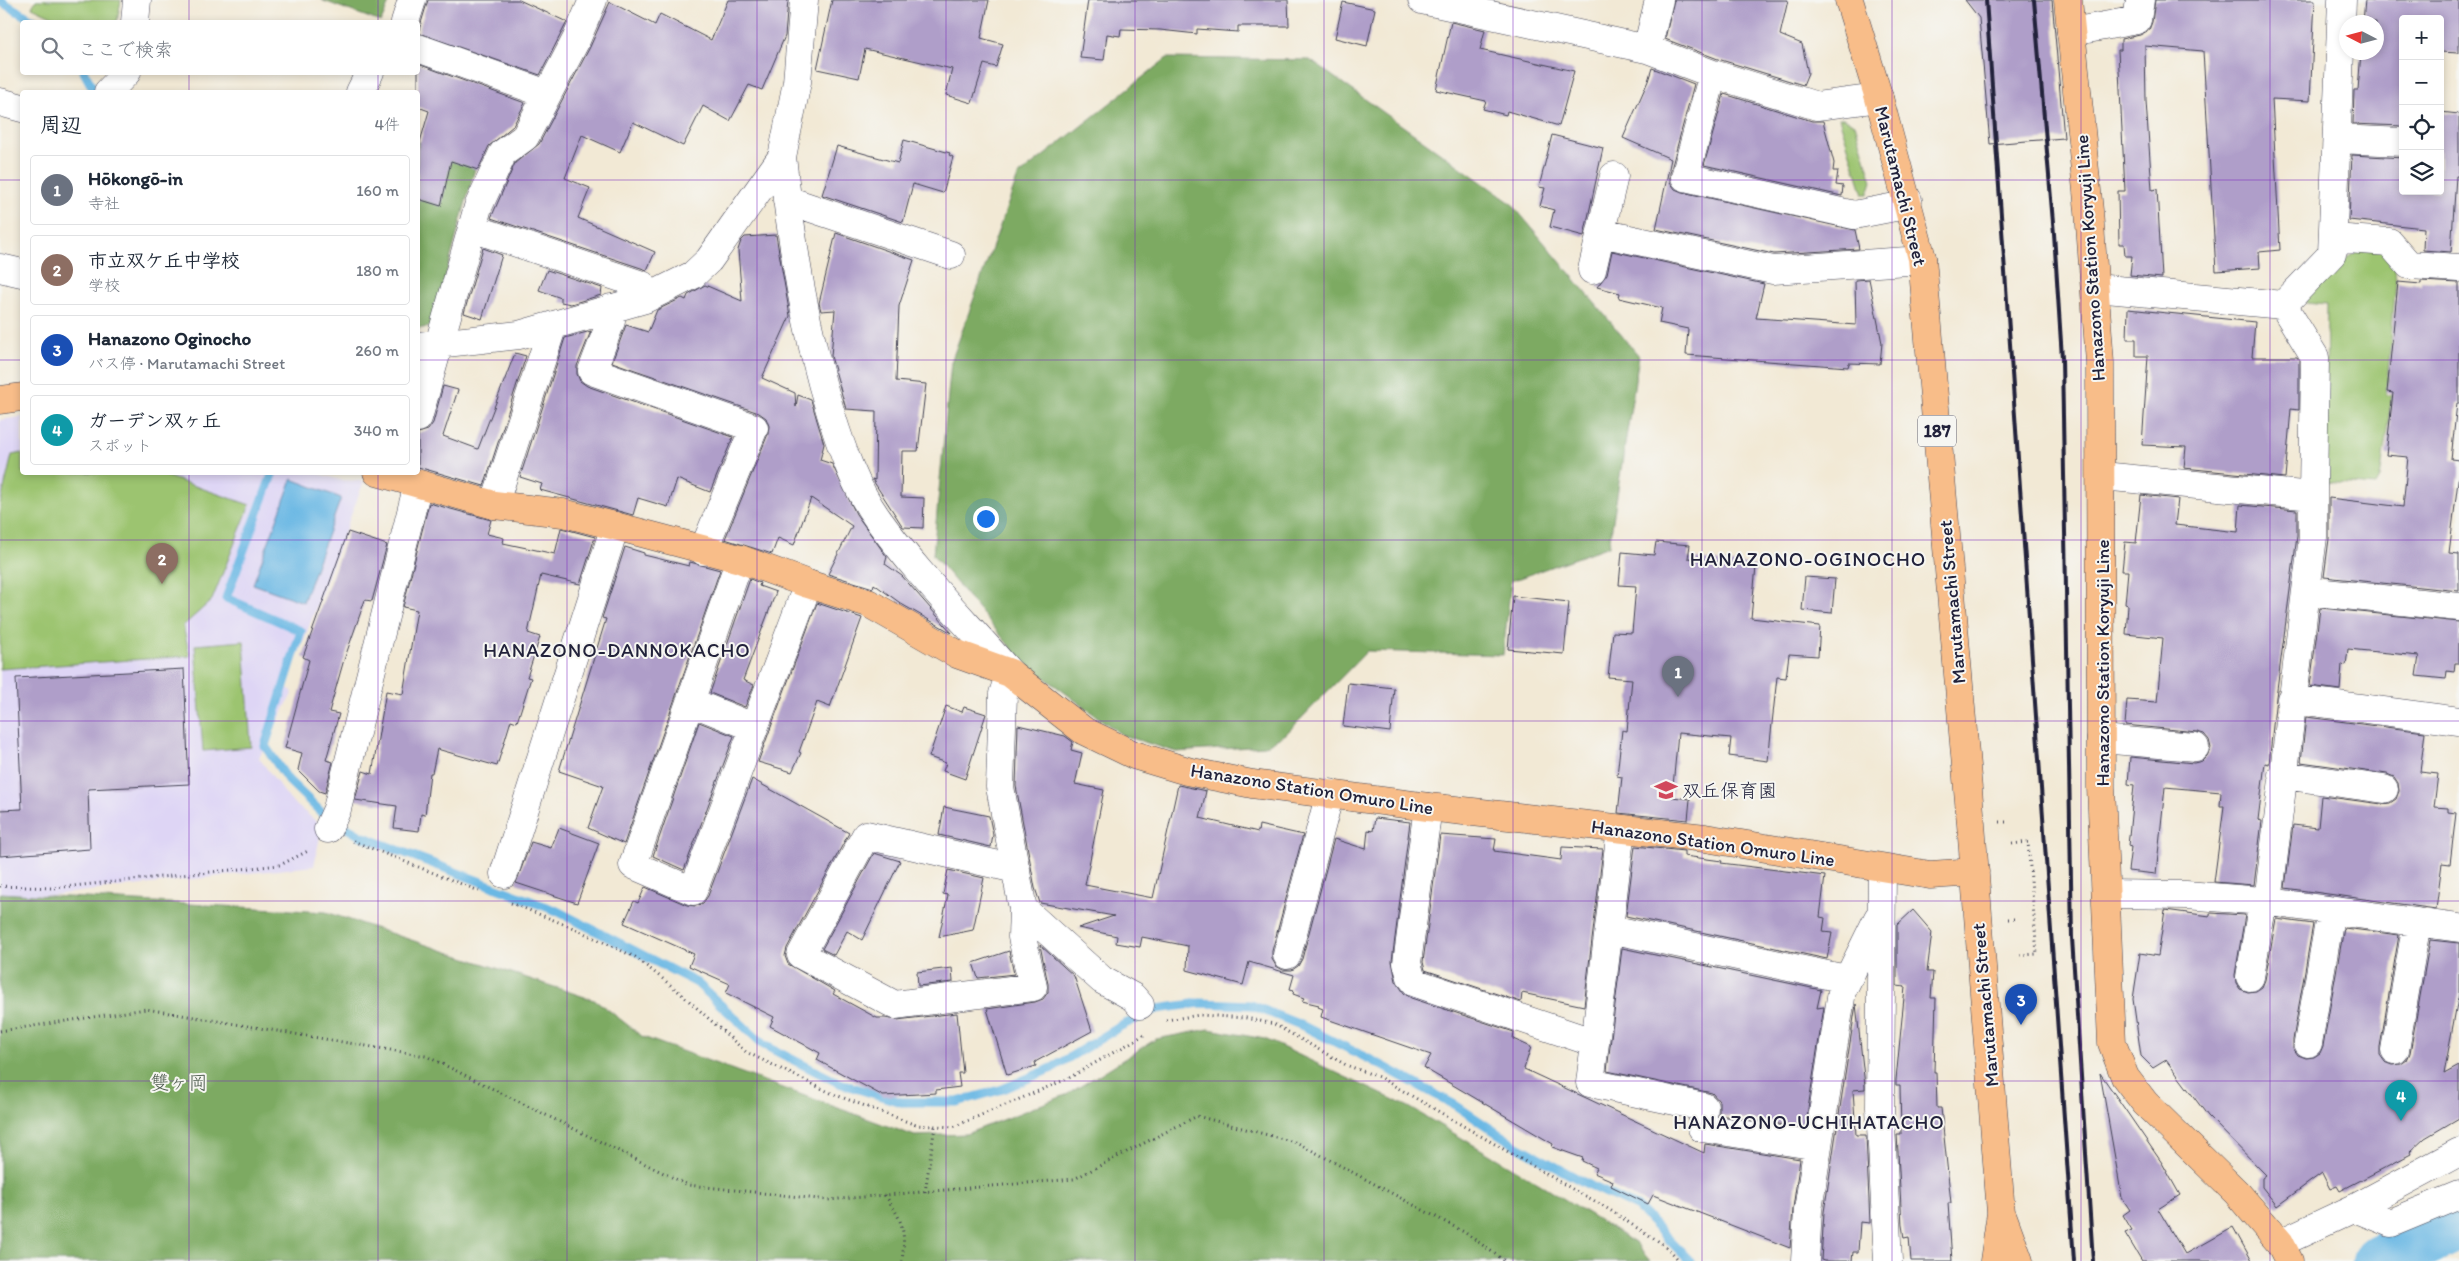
<!DOCTYPE html>
<html lang="ja">
<meta charset="utf-8">
<style>
:root{--surface:#fff;--page:#f6f6f7;--text:#1f2937;--muted:#747a83;--line:#e0e1e3;--accent:#d93025}
body{margin:0;font-family:Itim,"Klee One",sans-serif;background:var(--page);color:var(--text)}
.controls{position:absolute;right:15px;top:15px;display:grid;overflow:hidden;border-radius:5px;box-shadow:0 2px 8px #0003}
.controls button{width:45px;height:45px;display:grid;place-items:center;padding:0;border:0;border-bottom:1px solid var(--line);background:var(--surface);color:var(--text);font:25px sans-serif}
.compass{position:absolute;left:2339px;top:15px;width:45px;height:45px;border-radius:50%;background:var(--surface);box-shadow:0 2px 8px #0003;rotate:276deg}
.you{position:absolute;left:985px;top:518px;width:18px;height:18px;margin:-12px;border:4px solid #fff;border-radius:50%;background:#1a73e8;box-shadow:0 0 0 8px #1a73e833}
.badge{display:grid;place-items:center;width:32px;height:32px;border-radius:50%;background:var(--accent);color:#fff;font-size:16px;font-weight:700}
.pin{position:absolute;translate:-50% -41px;filter:drop-shadow(0 1px 2px #0008)}
.pin::after{content:'';position:absolute;top:26px;width:18px;height:15px;background:inherit;clip-path:polygon(0 0,100% 0,50% 100%)}
.list{margin:0;padding:0;list-style:none}
h2{display:flex;justify-content:space-between;align-items:center;height:65px;margin:0;padding:0 20px;font-size:21px}
h2 small{font-size:16px;font-weight:400;color:var(--muted)}
.list li{display:grid;grid-template-columns:32px 1fr auto;gap:15px;align-items:center;box-sizing:border-box;height:70px;margin:0 10px 10px;padding:0 10px;border:1px solid var(--line);border-radius:5px}
.list b{display:block;font-size:19px;white-space:nowrap}
.list p{margin:0;font-size:16px;white-space:nowrap;color:var(--muted)}
.list em{font-size:16px;font-style:normal;color:var(--muted)}
.icon{flex:none;width:28px;height:28px;fill:none;stroke:currentColor;stroke-width:2;stroke-linecap:round;stroke-linejoin:round}
.map{position:relative;flex:none;width:2459px;height:1261px;overflow:hidden}
.search{position:absolute;background:var(--surface);box-shadow:0 2px 8px #0003;left:20px;top:20px;width:400px;height:55px;display:flex;align-items:center;gap:12px;box-sizing:border-box;padding:0 18px;border-radius:5px;color:var(--muted);font-size:19px}
.panel{position:absolute;background:var(--surface);box-shadow:0 2px 8px #0003;left:20px;top:90px;width:400px;height:385px;border-radius:5px}
.map>svg:first-child{display:block}
</style>
<div class="map">
<svg width="2459" height="1261" viewBox="0 0 2459 1261">
<rect width="100%" height="100%" fill="#f6f6f2"/>
<filter id="ink" filterUnits="userSpaceOnUse"><feTurbulence type="fractalNoise" baseFrequency=".02" numOctaves="2"/><feDisplacementMap in="SourceGraphic" scale="10" xChannelSelector="R" yChannelSelector="G"/><feConvolveMatrix kernelMatrix="1 2 1 2 8 2 1 2 1" color-interpolation-filters="sRGB"/></filter>
<filter id="wash" filterUnits="userSpaceOnUse"><feTurbulence type="fractalNoise" baseFrequency=".0096" numOctaves="4" result="noise"/><feDisplacementMap in="SourceGraphic" scale="20" xChannelSelector="R" yChannelSelector="G"/><feGaussianBlur stdDeviation="1.12" result="paint"/><feColorMatrix in="noise" values="0 0 0 0 0 0 0 0 0 0 0 0 0 0 0 0 0 1.4 0 .05"/><feComposite in="paint" operator="in"/></filter>
<g filter="url(#wash)">
<rect width="100%" height="100%" fill="#f2e9d5"/>
<path fill="#ded5f5" d="M22 417V472H313L340 480 364 481 286 687 293 692 259 758 290 800 322 826 314 866 52 895 0 894V420Z"/>
<path fill="#9cc470" stroke="#5f7356" d="M36 0H121L117 22H64L32 7Z
M1839 118H1843L1855 124 1872 181 1868 194H1863Z
M2363 248 2387 251 2395 264 2396 282 2386 395H2392L2380 479 2376 486 2325 482 2327 304 2306 302 2311 282Z
M22 453V472L157 473 250 505 212 600 183 626 190 656 0 669V505L12 455Z
M244 641 251 747 203 751 195 645Z"/>
<path fill="#7daa62" stroke="#50664e" d="M321 0H390L381 22Z
M1167 58 1310 60 1511 203 1639 356 1609 546 1511 581 1503 655 1367 651 1286 734 1265 746 1176 752 1122 735 1022 661 933 555 951 362 1018 176Z
M418 142 479 154 432 326 418 329Z
M0 893 326 912 597 1001 643 1037 915 1136 966 1134 1068 1094 1156 1039 1209 1029 1265 1039 1409 1107 1545 1187 1635 1243 1650 1261H0Z"/>
<path fill="#6ab8e4" stroke="#466d90" d="M292 479 341 498 303 602 253 584Z"/>
<g fill="none" stroke-linecap="round" stroke-linejoin="round">
<path stroke="#6ab8e4" stroke-width="9" d="M0 1 36 22
M84 72 95 92
M273 472 226 598 301 631 265 746 288 780 323 814 361 836 557 911 697 983 764 1045 839 1083 901 1102H957L1003 1089 1052 1068 1121 1026 1157 1009 1200 1003 1251 1005 1303 1026 1379 1064 1455 1105 1514 1144 1591 1186 1637 1207 1690 1261"/>
<path stroke="#6ab8e4" stroke-width="54" d="M2379 1261 2459 1223"/>
</g>
<g id="blocks">
<path fill="#af9ec9" d="M428 0H519L567 22 540 75 418 33Z
M728 0H788L785 36 762 90 749 85 730 121 703 106 683 146 633 122 620 152 582 135 565 178 590 188 578 218 655 252 647 270 491 218 515 163 539 144 590 47 610 2 655 25 660 14 711 40Z
M832 0H989L981 38 1003 44 996 67 984 64 972 103 946 95 952 69 865 49 859 78 817 69Z
M1088 0H1288L1289 26H1238V32L1197 29V34L1160 30 1121 29 1120 36 1107 34 1104 60 1080 58Z
M1674 0H1788L1780 35 1802 44 1808 73 1803 85 1718 59 1665 39Z
M1965 0H2052L2064 138 1990 144 1979 18Z
M2155 0H2315L2310 101 2272 99 2280 250 2259 252 2260 268 2216 271 2203 51 2145 46 2146 101 2152 190 2157 189 2162 278 2130 275 2132 256H2125L2124 244H2119L2118 191H2125L2118 50H2121V39L2140 35 2149 30 2152 22Z
M2365 0H2459V53L2440 52V19H2403V126L2353 124 2354 90H2358L2361 52H2376V22H2363Z
M1343 2 1375 9 1367 46 1335 38Z
M1451 22 1485 30 1480 50 1574 71 1559 126 1507 111 1506 115 1483 109 1486 101 1436 90Z
M418 64 525 103 513 126 489 146 478 170 451 161 441 206 418 199V149L429 111 418 107Z
M1652 68 1694 84 1670 173V182L1675 189 1682 192 1855 230 1859 249 1774 254 1656 229 1671 159 1623 138 1648 81Z
M1724 94 1812 121H1823L1834 163 1833 171H1838L1836 185 1843 186 1842 196 1704 165Z
M2440 112 2459 114V176H2456L2451 252 2423 250 2424 228 2349 220 2352 155 2403 158V191H2440Z
M1552 135 1603 148 1584 236 1550 227 1554 210 1540 206 1545 188 1539 187Z
M904 140 950 153 949 155 953 157 943 193 913 184 903 222 822 195 837 146 898 163Z
M836 233 914 260 899 306 896 381 926 384 918 451H902L901 497 924 498 923 528 903 527 872 479 875 480 876 411 846 409 831 356 835 310 821 311 819 303Z
M776 235 790 316 762 378 795 393 796 407 798 395 811 400 824 444 820 460 832 464 856 514 887 557 885 564 902 576 952 633 903 605 874 584 873 588 828 574 852 526 811 498 794 545 778 538 772 554 725 539 768 434 769 426 766 418 759 413 612 362 626 325 648 332 657 310 682 298 686 300 688 295 705 285 742 301 738 250 741 241 745 237Z
M483 248 502 255 482 319 464 313Z
M1612 251 1764 284 1756 318 1856 325 1855 280 1869 279 1882 343 1880 364 1849 363 1848 367 1686 355 1688 329 1659 323 1662 308 1619 298 1620 293 1597 287 1607 274Z
M547 270 602 288 601 295 571 304 561 302V298L539 290Z
M2421 281 2459 283V403H2457L2451 459 2459 460V473L2449 553 2459 554V591L2324 577 2329 539V498L2403 507 2408 457 2386 455 2393 393 2387 392 2398 282 2421 284Z
M2128 309 2255 322 2252 357H2297L2299 360V410L2291 409 2285 478 2184 468 2186 447 2142 445 2148 356H2136V339H2127Z
M591 331 577 366V374L580 381 587 386 733 437 710 492 677 479 668 507 638 498 633 515 540 490 542 484 520 477 565 338Z
M515 353 526 356 484 486 418 467V433L428 430 433 423 443 386 458 390 443 436 478 449Z
M2141 495 2178 499 2175 525 2238 532 2240 505 2297 510V536L2276 697 2269 764 2265 763 2258 820 2262 821 2254 885 2214 882 2224 806H2220L2221 792 2165 787 2156 874 2128 871 2131 847 2128 846 2134 785 2128 784 2130 757 2194 763 2202 761 2207 756 2211 748 2209 740 2204 734 2197 732 2125 725 2127 700 2157 702 2163 638 2126 634 2128 605 2125 604 2128 571H2122L2125 542 2136 543Z
M429 503 491 520 487 534 504 538 503 543 555 554 561 528 595 537 580 584 541 575 528 633 540 637 527 677 531 678 517 722 511 720 497 766 437 749 432 773H430L425 815 421 814 419 831 394 828 397 806 355 800 363 771 372 774 386 691 403 694 417 610 403 607Z
M348 532 387 545 372 601 365 600 343 663 329 712 339 714 326 760 333 762 325 793 319 791 298 770 302 753 285 748 309 660 303 657Z
M1656 542 1690 545 1688 558 1756 566 1751 618 1820 626 1818 656 1789 654 1786 678 1777 677 1768 761 1729 756 1731 738 1678 733 1672 797 1690 799 1688 820 1618 813 1622 777 1617 776 1622 730 1627 731 1632 679 1608 677 1613 632 1632 633 1636 586 1619 585 1622 552 1654 555Z
M625 547 644 553V555L689 566 690 562 720 570 624 844 588 828 603 786 559 771 606 619 602 618Z
M1805 577 1835 579 1832 613 1802 610Z
M750 579 760 583 759 586 776 592 743 680 754 685 745 707 710 693Z
M1513 596 1569 602 1564 654 1508 649Z
M817 603 862 618 830 707 817 702 799 752 801 753 792 772 758 762Z
M2320 608 2459 622V663H2455L2454 672 2447 671 2446 679 2416 676 2419 656 2348 649 2346 665 2342 664 2340 690 2310 686Z
M184 669 189 784 88 789 90 849 0 856V810L22 809 16 678Z
M1348 683 1394 688 1390 732 1343 726Z
M946 706 962 712 964 707 986 714 965 779 943 771 946 763 929 757Z
M2306 717 2425 732 2420 772 2438 774 2434 807 2448 808V812L2456 813 2450 864 2442 863 2436 909 2285 888 2293 825 2318 828 2321 796 2382 804 2390 803 2396 799 2399 791 2398 783 2394 777 2387 774 2301 762Z
M699 722 734 736 684 870 653 856Z
M1018 725 1065 736 1073 742 1071 750 1082 753 1075 784 1104 790 1085 885 1153 898 1178 785 1206 791 1200 818 1258 832 1259 825 1303 835 1272 951V959L1276 966 1283 970H1292L1298 966 1302 959 1334 839 1366 849 1368 830 1373 831 1375 818 1410 822 1392 961 1396 981 1404 993 1411 998 1514 1032 1513 1039 1531 1047 1524 1069 1704 1153 1705 1144 1800 1159 1793 1208 1790 1248 1653 1195 1648 1204 1611 1186 1613 1181 1594 1173 1597 1168 1582 1161 1583 1158 1552 1147 1553 1144 1424 1068 1431 1055 1321 1017 1323 1009 1318 1007 1319 1005 1302 1001 1304 998 1293 994 1294 990 1290 989 1294 975 1249 962 1243 985 1187 970 1188 946 1142 937 1140 947 1116 943 1117 936 1078 928 1114 916 1040 903 1035 888 1016 786Z
M752 779 849 833 787 948 785 956 788 964 835 991 833 994 877 1018H885L897 1020 957 1013 963 1073H958L960 1087 936 1090V1093L883 1096 817 1060 820 1053 770 1026 774 1017 726 993 730 984 689 966 694 954 624 923 634 901 638 903 645 887 687 905 696 906 703 903 708 896Z
M944 807 989 816 993 835 991 847 939 835Z
M559 828 599 843 577 903 516 883 531 842 551 848Z
M1440 835 1496 839 1494 851 1561 860 1562 847 1603 849 1584 1006 1522 993 1521 1002 1425 970 1423 962Z
M1635 846 1684 851V856L1722 861 1721 863 1825 876 1820 917 1825 918 1823 932 1832 933 1827 959 1626 916Z
M874 853 900 861 862 940 847 931 834 955 822 949Z
M948 870 984 878 973 930 939 937 948 895 943 894Z
M1913 910 1932 932 1927 972H1933L1931 998H1936L1934 1072H1936L1937 1108H1941L1951 1203H1948L1952 1261H1911L1909 1237 1904 1238 1902 1225 1897 1134H1901L1900 1085H1896V1080L1905 987 1897 986V925Z
M2165 910 2210 916V913L2245 915 2235 975 2236 983 2240 989 2248 992 2256 991 2262 987 2265 980 2276 919 2313 924 2293 1040V1048L2298 1055 2306 1058 2314 1057 2320 1053 2323 1046 2344 928 2399 935 2380 1047V1055L2385 1062 2393 1065 2401 1064 2407 1060 2410 1053 2430 940 2459 943V993L2444 1074 2459 1066V1118L2425 1138 2410 1152 2411 1154 2340 1191 2337 1186 2330 1189 2322 1173 2277 1206 2262 1187V1178L2266 1175 2208 1116 2166 1060 2153 1068 2141 1056 2133 999 2140 953 2158 956Z
M1040 945 1074 976 1092 1031 1035 1062 1036 1066 1007 1075 987 1009 1035 1002 1043 999 1048 992V984Z
M1622 948 1821 990 1817 1008 1824 1007 1805 1128 1719 1115V1101L1712 1093 1607 1071Z
M1009 951 1014 974 978 978 973 963Z
M952 968 953 982 918 986 917 972Z
M1856 1004 1865 1086V1089L1853 1090 1856 1135H1866L1870 1223 1860 1222 1858 1252H1853L1852 1261H1824L1821 1260 1824 1212Z
M2100 1073 2162 1163 2180 1195 2158 1209 2185 1254 2233 1227 2252 1261H2142L2125 1233 2132 1230 2123 1215 2130 1210 2122 1198Z"/>
</g>
</g>
<g filter="url(#ink)">
<use href="#blocks" fill-opacity="0" stroke="#414052" stroke-width="1"/>
<g fill="none" stroke-linecap="round" stroke-linejoin="round">
<defs>
<path id="minor" d="M1422 0 1647 49 1713 74 1817 106 1879 98
M135 22 137 0
M405 22 412 0
M2071 32 2137 20 2140 0
M418 48 547 94
M1647 49 1659 0
M1713 74 1685 177 1854 215 1895 207 1908 200
M108 92 127 72
M360 92 370 72
M0 102 22 108
M2337 139 2403 142
M782 157C792 244 805 331 831 414 842 450 855 487 877 518 916 573 966 622 1010 673L1003 694 1000 787 1023 909 1102 980 1133 997 1140 1005
M787 200 951 255
M472 228 642 285 645 299
M1601 233 1773 270 1907 261 1922 258
M2333 238 2389 242 2409 265 2459 268
M0 268 22 273
M1592 270 1614 176
M2095 288 2283 305 2315 357 2313 496
M2283 305 2332 254 2342 0
M611 308V321L592 371 754 428 703 551
M418 346 519 335 645 299 693 275 709 260 782 157 797 82 804 0
M418 418 478 207 503 153 525 137 576 40 593 0
M2102 476 2313 496V537L2306 591
M494 505 553 325
M740 559 633 865 693 891 808 584
M2291 699 2459 721
M691 702 753 727
M2101 739 2195 747
M2282 775 2384 789
M1428 807 1407 963 1411 977 1416 983 1595 1043 1621 829
M328 829 337 809 418 484
M1882 868 1880 1107 1888 1261
M1016 869 866 835 801 955 895 1005 1033 987 1022 937 1023 909
M504 874 615 526
M2106 894 2186 895 2263 901 2459 928
M2268 902 2306 591 2459 607
M1610 929 1846 979
M1287 955 1330 793
M2250 977 2263 901
M1595 1043 1590 1083 1704 1107 1702 1128 1818 1146
M2308 1043 2331 911
M2395 1050 2417 922
M2355 1208 2391 1223 2459 1195
M2280 1243 2355 1208 2459 1152
M1805 1261 1808 1210 1842 991 1878 918"/>
<path id="major" d="M1849 0 1879 98 1922 258 1971 824 2001 1213 1994 1261
M2068 0 2089 211 2100 363 2101 787 2112 1043 2125 1077 2145 1103 2237 1193 2280 1243 2289 1261
M0 400 22 397
M377 472 494 505 563 513 615 526 740 559 808 584 868 603 957 654 1010 673 1084 731 1134 755 1187 771 1252 784 1428 807 1705 838 1930 875 1975 872
M2003 1217 2019 1261"/>
</defs>
<use href="#minor" stroke="#414052" stroke-width="29"/>
<use href="#major" stroke="#414052" stroke-width="29"/>
<path stroke="#414052" stroke-width="3" stroke-dasharray="1 4" stroke-linecap="butt" d="M2000 822H2010
M353 841 479 891
M2012 844 2028 842 2037 954 2020 955
M0 886 53 888 280 865 310 850
M511 903 571 927 635 957 678 991 746 1052 833 1094 916 1125 953 1127 1067 1079 1144 1035
M2008 919H2018
M1166 1020 1200 1015 1246 1018 1274 1024 1346 1065 1379 1077 1581 1194C1599 1202 1614 1213 1631 1224 1649 1236 1666 1243 1679 1261
M0 1031 146 1009 426 1056 688 1185 828 1200 1074 1179 1197 1116 1298 1143 1464 1232 1505 1261
M925 1192 935 1126
M885 1195C903 1222 906 1229 902 1261"/>
<use href="#minor" stroke="#fff" stroke-width="28"/>
<use href="#major" stroke="#f8bd89" stroke-width="28"/>
<path stroke="#22223b" stroke-width="4" d="M1986 0 2074 1261
M2034 0 2054 234 2062 358 2072 938 2093 1261"/>
</g>
</g>
<path fill="none" stroke="#7b2cbf" stroke-width="1" stroke-opacity="0.55" d="M189 0V22M378 0V22M567 0V1261M757 0V1261M946 0V1261M1135 0V1261M1324 0V1261M1513 0V1261M1702 0V1261M1892 0V1261M2081 0V1261M2270 0V1261M189 72V92M378 72V92M0 180H22M418 180H2403M2440 180H2459M0 360H22M418 360H2459M189 472V1261M378 472V1261M0 540H2459M0 721H2459M0 901H2459M0 1081H2459"/>
<defs>
<symbol id="school-bare" viewBox="-9 -9 18 18"><path d="M0-5L7-2L0 1L-7-2ZM-4 1L0 2.5L4 1V4Q0 6-4 4Z" fill="#d1495b" stroke="#f6f6f2" stroke-width="2.5" paint-order="stroke"/></symbol>
</defs>
<g fill-rule="evenodd">
<use href="#school-bare" x="1650" y="774" width="32" height="32"/>
</g>
<g text-anchor="middle" dominant-baseline="central" stroke-width="4" stroke-linejoin="round" paint-order="stroke">
<rect fill="#f6f6f2" stroke="#626272" stroke-width="1" x="1918" y="415.5" width="38" height="31" rx="4"/>
<g font-size="18" font-weight="bold" fill="#22223b">
<text x="1937" y="431">187</text>
</g>
<g font-size="19" fill="#22223b" stroke="#f6f6f2">
<text transform="translate(1901 186) rotate(76)">Marutamachi Street</text>
<text transform="translate(2090 258) rotate(-94)">Hanazono Station Koryuji Line</text>
<text transform="translate(1952 602) rotate(-95)">Marutamachi Street</text>
<text transform="translate(2102 663) rotate(-90)">Hanazono Station Koryuji Line</text>
<text transform="translate(1312 789) rotate(9)">Hanazono Station Omuro Line</text>
<text transform="translate(1713 843) rotate(8)">Hanazono Station Omuro Line</text>
<text transform="translate(1985 1005) rotate(-95)">Marutamachi Street</text>
</g>
<g font-size="19" fill="#22223b" stroke="#f6f6f2" text-anchor="start">
<text x="1682" y="790">双丘保育園</text>
</g>
<g font-size="19" fill="#4d5b4e" stroke="#f6f6f2">
<text x="179" y="1082">雙ヶ岡</text>
</g>
<g font-size="20" letter-spacing="1" fill="#22223b" stroke="#f6f6f2">
<text x="1808" y="559">HANAZONO-OGINOCHO</text>
<text x="617" y="650">HANAZONO-DANNOKACHO</text>
<text x="1809" y="1122">HANAZONO-UCHIHATACHO</text>
</g>
</g>
</svg>
<div class="controls">
<button>+</button>
<button>−</button>
<button><svg class="icon" aria-label="locate" viewBox="0 0 24 24"><circle cx="12" cy="12" r="6"/><path d="M12 2v4M12 18v4M2 12h4M18 12h4"/></svg></button>
<button><svg class="icon" aria-label="layers" viewBox="0 0 24 24"><path d="M12 4l9 5-9 5-9-5zM3 14l9 5 9-5"/></svg></button>
</div>
<svg class="compass" viewBox="-18 -18 36 36"><path d="M0-13l5 13h-10z" fill="#e53935"/><path d="M0 13l5-13h-10z" fill="#747a83"/></svg>
<div class="you"></div>
<div class="pin badge" style="left:1678px;top:697px;background:#6b7280">1</div>
<div class="pin badge" style="left:162px;top:584px;background:#8d6e63">2</div>
<div class="pin badge" style="left:2021px;top:1025px;background:#1a4fb4">3</div>
<div class="pin badge" style="left:2401px;top:1121px;background:#0f9aa8">4</div>
<div class="search"><svg class="icon" aria-label="search" viewBox="0 0 24 24"><circle cx="10" cy="10" r="6"/><path d="M15 15l6 6"/></svg>ここで検索</div>
<section class="panel">
<h2>周辺<small>4件</small></h2>
<ul class="list">
<li><span class="badge" style="background:#6b7280">1</span><div><b>Hōkongō-in</b><p>寺社</p></div><em>160 m</em></li>
<li><span class="badge" style="background:#8d6e63">2</span><div><b>市立双ケ丘中学校</b><p>学校</p></div><em>180 m</em></li>
<li><span class="badge" style="background:#1a4fb4">3</span><div><b>Hanazono Oginocho</b><p>バス停 · Marutamachi Street</p></div><em>260 m</em></li>
<li><span class="badge" style="background:#0f9aa8">4</span><div><b>ガーデン双ヶ丘</b><p>スポット</p></div><em>340 m</em></li>
</ul>
</section>
</div>
